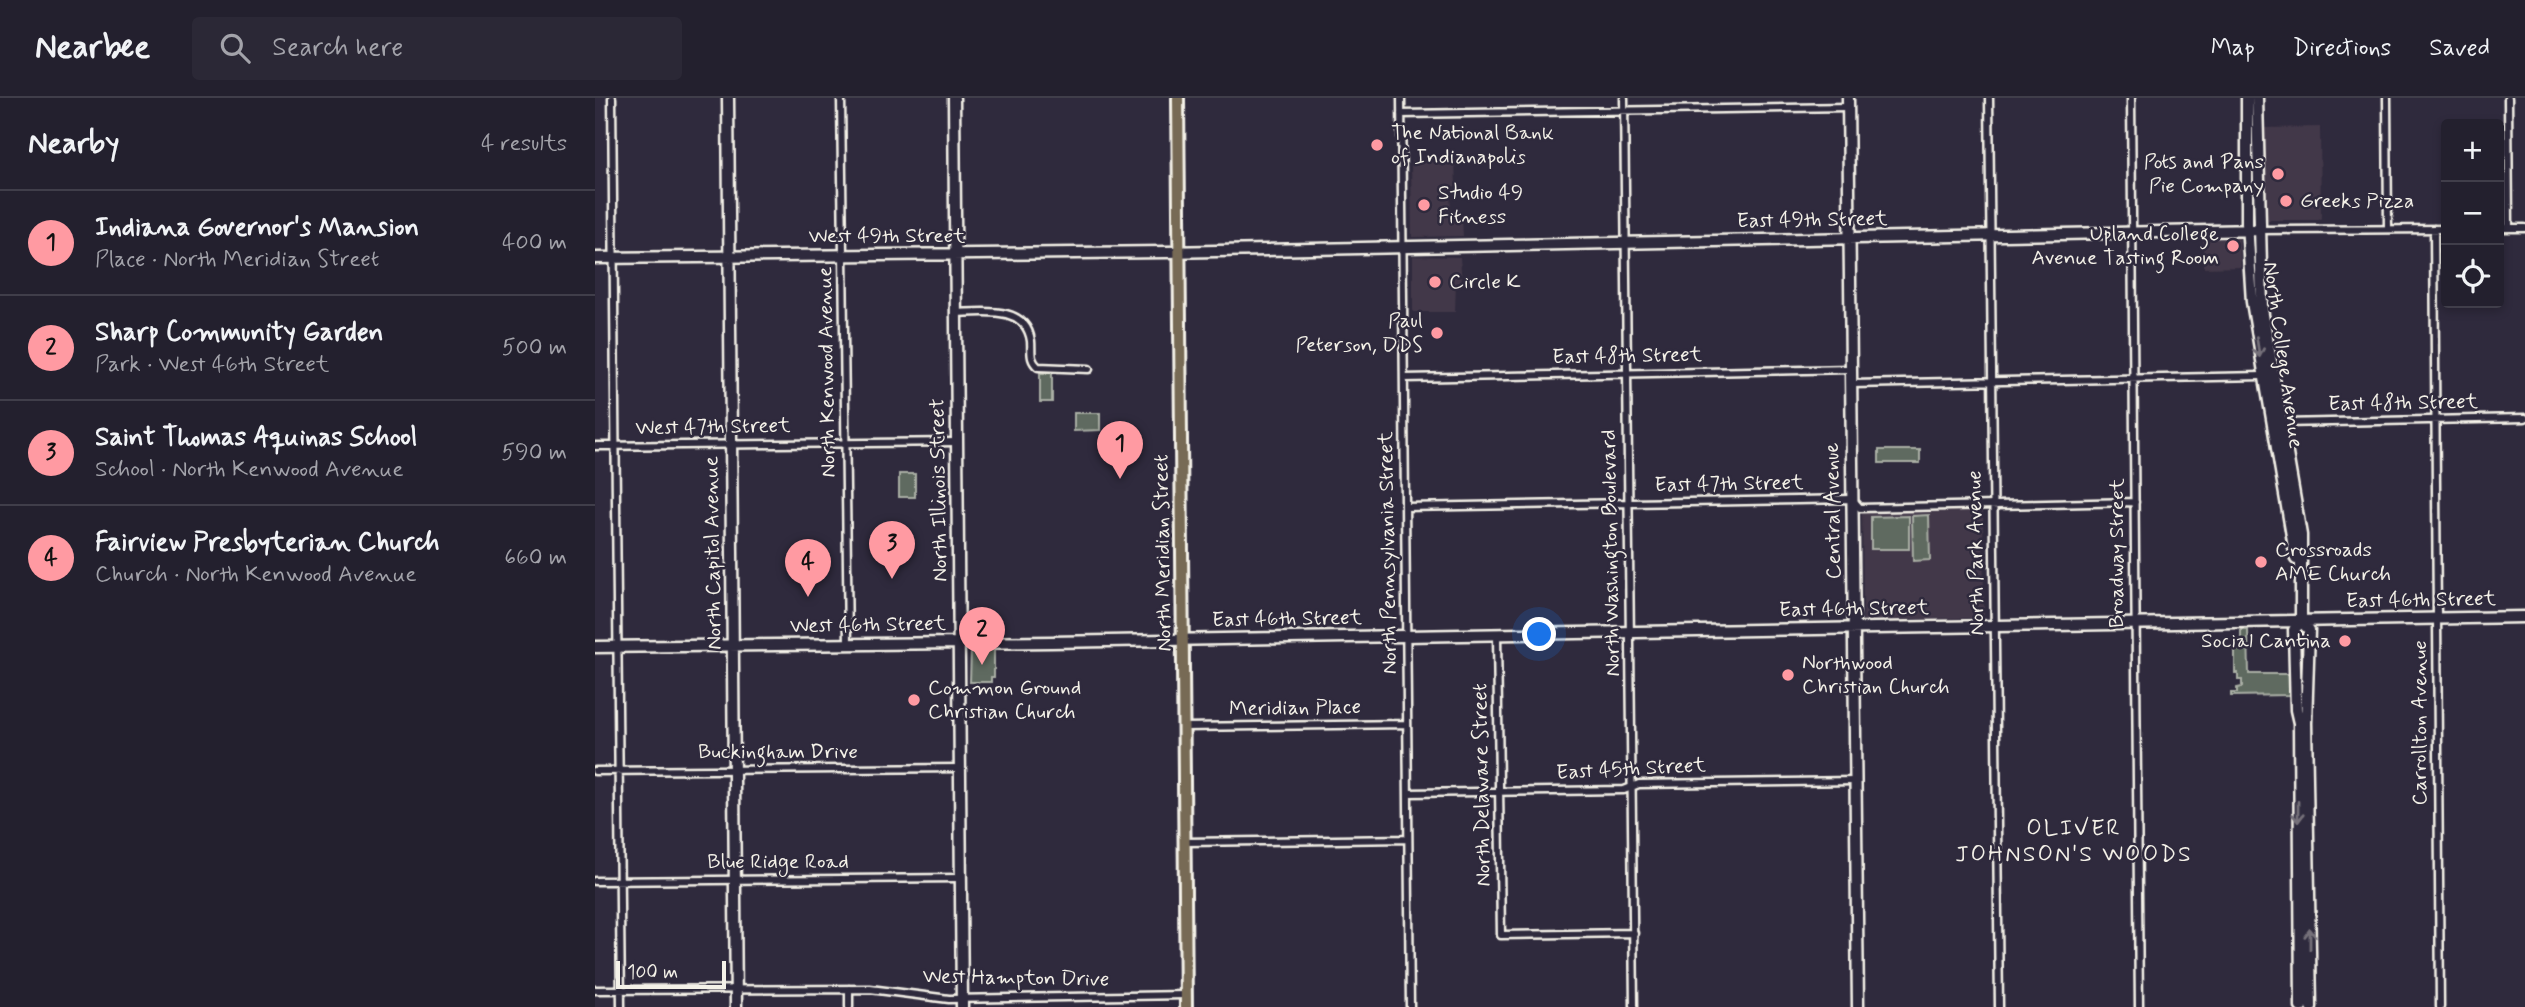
<!DOCTYPE html>
<meta charset="utf-8">
<style>
:root{--surface:#23202e;--page:#2b2836;--text:#f1f3f6;--muted:#a3a3aa;--line:#403e4a;--accent:#ff9aa2}
body{margin:0;font-family:Mynerve,sans-serif;background:var(--page);color:var(--text)}
.controls{position:absolute;right:21px;top:21px;display:grid;overflow:hidden;border-radius:7px;box-shadow:0 4px 10px #0003}
.controls button{width:63px;height:63px;display:grid;place-items:center;padding:0;border:0;border-bottom:2px solid var(--line);background:var(--surface);color:var(--text);font:35px sans-serif}
.scale{position:absolute;left:21px;bottom:18px;width:110px;box-sizing:border-box;padding-left:7px;border:4px solid #f4f1e8;border-top:0;font-size:19px;line-height:24px;white-space:nowrap;color:#f4f1e8;-webkit-text-stroke:5px #2f2a3d;paint-order:stroke}
.you{position:absolute;left:945px;top:537px;width:24px;height:24px;margin:-18px;border:5px solid #fff;border-radius:50%;background:#1a73e8;box-shadow:0 0 0 10px #1a73e833}
.badge{display:grid;place-items:center;width:46px;height:46px;border-radius:50%;background:var(--accent);color:#111;font-size:23px;font-weight:700}
.pin{position:absolute;translate:-50% -58px;filter:drop-shadow(0 2px 4px #0008)}
.pin::after{content:'';position:absolute;top:37px;width:24px;height:21px;background:inherit;clip-path:polygon(0 0,100% 0,50% 100%)}
.list{margin:0;padding:0;list-style:none}
h2{display:flex;justify-content:space-between;align-items:center;height:91px;margin:0;padding:0 28px;font-size:30px}
h2 small{font-size:23px;font-weight:400;color:var(--muted)}
.list li{display:grid;grid-template-columns:46px 1fr auto;gap:21px;align-items:center;box-sizing:border-box;height:105px;padding:0 28px;border-top:2px solid var(--line)}
.list b{display:block;font-size:26px;white-space:nowrap}
.list p{margin:0;font-size:23px;white-space:nowrap;color:var(--muted)}
.list em{font-size:23px;font-style:normal;color:var(--muted)}
.icon{flex:none;width:38px;height:38px;fill:none;stroke:currentColor;stroke-width:2;stroke-linecap:round;stroke-linejoin:round}
.map{position:relative;flex:none;width:1930px;height:909px;overflow:hidden}
header{display:flex;align-items:center;gap:42px;box-sizing:border-box;height:98px;padding:0 35px;background:var(--surface);border-bottom:2px solid var(--line)}
header strong{font-size:33px}
nav{display:flex;gap:38px;margin-inline-start:auto;font-size:24px}
.search{width:490px;height:63px;background:var(--page);display:flex;align-items:center;gap:18px;box-sizing:border-box;padding:0 24px;border-radius:7px;color:var(--muted);font-size:26px}
main{display:flex}
aside{flex:1;background:var(--surface)}
.map>svg:first-child{display:block}
</style>
<header>
<strong>Nearbee</strong>
<div class="search"><svg class="icon" aria-label="search" viewBox="0 0 24 24"><circle cx="10" cy="10" r="6"/><path d="M15 15l6 6"/></svg>Search here</div>
<nav><a>Map</a><a>Directions</a><a>Saved</a></nav>
</header>
<main>
<aside>
<h2>Nearby<small>4 results</small></h2>
<ul class="list">
<li><span class="badge">1</span><div><b>Indiana Governor's Mansion</b><p>Place · North Meridian Street</p></div><em>400 m</em></li>
<li><span class="badge">2</span><div><b>Sharp Community Garden</b><p>Park · West 46th Street</p></div><em>500 m</em></li>
<li><span class="badge">3</span><div><b>Saint Thomas Aquinas School</b><p>School · North Kenwood Avenue</p></div><em>590 m</em></li>
<li><span class="badge">4</span><div><b>Fairview Presbyterian Church</b><p>Church · North Kenwood Avenue</p></div><em>660 m</em></li>
</ul>
</aside>
<div class="map">
<svg width="1930" height="909" viewBox="0 0 1930 909">
<rect width="100%" height="100%" fill="#2f2a3d"/>
<filter id="ink" filterUnits="userSpaceOnUse"><feTurbulence type="fractalNoise" baseFrequency=".0143" numOctaves="2"/><feDisplacementMap in="SourceGraphic" scale="14" xChannelSelector="R" yChannelSelector="G"/><feConvolveMatrix kernelMatrix="1 2 1 2 8 2 1 2 1" color-interpolation-filters="sRGB"/></filter>
<g filter="url(#ink)">
<path fill="#423848" d="M1725 29 1726 120 1724 122H1671L1666 30Z
M816 63H860L861 88 855 89 856 118 867 119 868 138 817 139Z
M1644 140 1646 169 1609 170 1608 141Z
M818 158 865 159 867 185H861L860 214H818Z
M1388 412 1389 520 1268 522 1267 413Z"/>
<path fill="#5e6b61" stroke="#a9aea4" stroke-width="2" d="M445 275H457V304H445Z
M479 315H505V332L479 333Z
M1284 352H1325V365H1284Z
M304 376H320V399H304Z
M1334 417 1335 462 1318 463 1317 418Z
M1314 418V451H1276V419Z
M1646 532H1653L1654 576H1694V597L1636 598V595H1642V590L1647 589V582H1643V575H1640V550L1643 549V543H1646Z
M376 552H399V579H396V584H375Z"/>
<g fill="none" stroke-linecap="round" stroke-linejoin="round">
<defs>
<path id="street" d="M17 0 26 909
M246 0 253 547
M806 0 815 909
M1029 0 1039 909
M1394 0 1404 909
M1536 0 1544 909
M1792 0 1793 131
M1913 0 1914 130
M806 16 1253 9
M1904 130H1930
M1839 131 1845 909
M1663 132 1851 131
M362 215C388 214 431 207 436 243 437 254 434 261 443 269L494 271
M809 280 1256 271
M1256 286 1668 278
M1687 325 1930 320
M0 348 363 344
M810 409 1257 401 1265 410 1540 404
M902 537 906 837 1039 835
M589 629 812 626
M0 673 366 670
M813 695 1029 692 1044 686 1260 683
M590 744 813 741
M0 783 366 780
M254 891V909
M0 892 275 891 354 901 591 897"/>
<path id="secondary" d="M133 0 141 909
M359 0 367 909
M1253 0 1263 909
M1652 0V125L1657 204 1701 461
M1662 0 1667 211 1706 437V523L1714 532 1711 625 1716 909
M0 160 571 154 1663 132
M0 549 456 544 1930 519
M1706 909 1704 625 1701 612 1699 532 1706 523"/>
<path id="primary" d="M583 0 591 909"/>
</defs>
<use href="#street" stroke="#f4f1e8" stroke-width="11"/>
<use href="#secondary" stroke="#f4f1e8" stroke-width="15"/>
<use href="#primary" stroke="#f4f1e8" stroke-width="16"/>
<use href="#street" stroke="#2f2a3d" stroke-width="6"/>
<use href="#secondary" stroke="#2f2a3d" stroke-width="10"/>
<use href="#primary" stroke="#776a54" stroke-width="10"/>
</g>
<defs><path id="oneway-shaft" d="M-6 0H5M1.5-3L5.5 0L1.5 3" fill="none" stroke-width="1.6" stroke-linecap="round" stroke-linejoin="round" transform="scale(1.75)"/></defs>
<g stroke="#747079">
<use href="#oneway-shaft" transform="translate(1663 249) rotate(81)"/>
<use href="#oneway-shaft" transform="translate(1703 714) rotate(90)"/>
<use href="#oneway-shaft" transform="translate(1715 841) rotate(-90)"/>
</g>
</g>
<g fill="#ff9aa2" stroke="#2f2a3d" stroke-width="2.5">
<circle cx="782" cy="47" r="7"/>
<circle cx="1683" cy="76" r="7"/>
<circle cx="1691" cy="103" r="7"/>
<circle cx="829" cy="107" r="7"/>
<circle cx="1638" cy="148" r="7"/>
<circle cx="840" cy="184" r="7"/>
<circle cx="842" cy="235" r="7"/>
<circle cx="1666" cy="464" r="7"/>
<circle cx="1750" cy="543" r="7"/>
<circle cx="1193" cy="577" r="7"/>
<circle cx="319" cy="602" r="7"/>
</g>
<g text-anchor="middle" dominant-baseline="central" stroke-width="5" stroke-linejoin="round" paint-order="stroke">
<g font-size="21" fill="#f4f1e8" stroke="#2f2a3d" text-anchor="start">
<text x="796" y="35">The National Bank<tspan x="796" dy="24">of Indianapolis</tspan></text>
<text x="1669" y="64" text-anchor="end">Pots and Pans<tspan x="1669" dy="24">Pie Company</tspan></text>
<text x="843" y="95">Studio 49<tspan x="843" dy="24">Fitness</tspan></text>
<text x="1705" y="103">Greeks Pizza</text>
<text x="1624" y="136" text-anchor="end">Upland College<tspan x="1624" dy="24">Avenue Tasting Room</tspan></text>
<text x="854" y="184">Circle K</text>
<text x="828" y="223" text-anchor="end">Paul<tspan x="828" dy="24">Peterson, DDS</tspan></text>
<text x="1680" y="452">Crossroads<tspan x="1680" dy="24">AME Church</tspan></text>
<text x="1736" y="543" text-anchor="end">Social Cantina</text>
<text x="1207" y="565">Northwood<tspan x="1207" dy="24">Christian Church</tspan></text>
<text x="333" y="590">Common Ground<tspan x="333" dy="24">Christian Church</tspan></text>
</g>
<g font-size="21" fill="#f4f1e8" stroke="#2f2a3d">
<text transform="translate(1217 122) rotate(-1)">East 49th Street</text>
<text x="292" y="138">West 49th Street</text>
<text transform="translate(1688 257) rotate(82)">North College Avenue</text>
<text transform="translate(1032 258) rotate(-1)">East 48th Street</text>
<text transform="translate(232 274) rotate(-91)">North Kenwood Avenue</text>
<text transform="translate(1808 305) rotate(-1)">East 48th Street</text>
<text transform="translate(118 329) rotate(-1)">West 47th Street</text>
<text transform="translate(1134 386) rotate(-1)">East 47th Street</text>
<text transform="translate(344 392) rotate(-91)">North Illinois Street</text>
<text transform="translate(1238 413) rotate(-91)">Central Avenue</text>
<text transform="translate(118 455) rotate(-91)">North Capitol Avenue</text>
<text transform="translate(568 455) rotate(-91)">North Meridian Street</text>
<text transform="translate(793 455) rotate(-91)">North Pennsylvania Street</text>
<text transform="translate(1016 455) rotate(-91)">North Washington Boulevard</text>
<text transform="translate(1381 455) rotate(-91)">North Park Avenue</text>
<text transform="translate(1522 455) rotate(-90)">Broadway Street</text>
<text transform="translate(1826 502) rotate(-1)">East 46th Street</text>
<text transform="translate(1259 511) rotate(-1)">East 46th Street</text>
<text transform="translate(692 521) rotate(-1)">East 46th Street</text>
<text transform="translate(273 527) rotate(-1)">West 46th Street</text>
<text transform="translate(700 610) rotate(-1)">Meridian Place</text>
<text transform="translate(1825 625) rotate(-90)">Carrollton Avenue</text>
<text x="183" y="654">Buckingham Drive</text>
<text transform="translate(1036 671) rotate(-3)">East 45th Street</text>
<text transform="translate(887 687) rotate(-91)">North Delaware Street</text>
<text x="183" y="764">Blue Ridge Road</text>
<text transform="translate(421 880) rotate(1)">West Hampton Drive</text>
</g>
<g font-size="23" letter-spacing="2" fill="#f4f1e8" stroke="#2f2a3d">
<text x="1479" y="731">OLIVER<tspan x="1479" dy="26">JOHNSON'S WOODS</tspan></text>
</g>
</g>
</svg>
<div class="controls">
<button>+</button>
<button>−</button>
<button><svg class="icon" aria-label="locate" viewBox="0 0 24 24"><circle cx="12" cy="12" r="6"/><path d="M12 2v4M12 18v4M2 12h4M18 12h4"/></svg></button>
</div>
<div class="scale">100 m</div>
<div class="you"></div>
<div class="pin badge" style="left:525px;top:381px">1</div>
<div class="pin badge" style="left:387px;top:567px">2</div>
<div class="pin badge" style="left:297px;top:481px">3</div>
<div class="pin badge" style="left:213px;top:499px">4</div>
</div>
</main>
